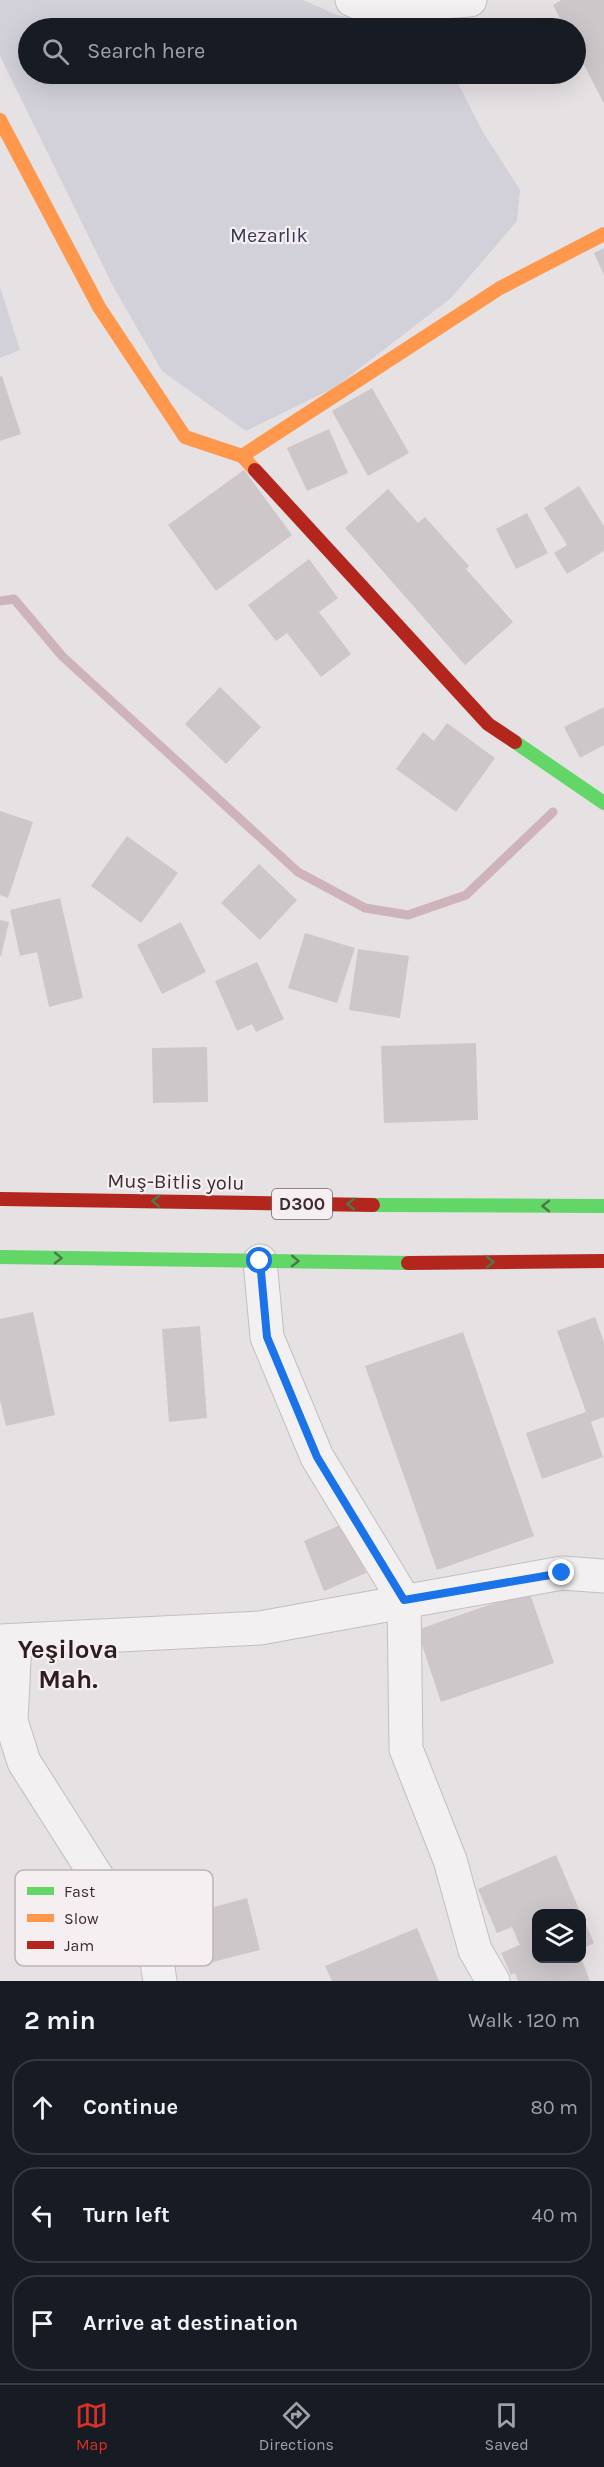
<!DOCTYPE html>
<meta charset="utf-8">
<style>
:root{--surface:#171b24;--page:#242831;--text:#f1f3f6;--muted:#9ea1a6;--line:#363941;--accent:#d93025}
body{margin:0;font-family:Karla,sans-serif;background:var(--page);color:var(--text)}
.controls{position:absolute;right:18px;bottom:18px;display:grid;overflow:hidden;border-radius:12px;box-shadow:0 6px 24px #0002}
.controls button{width:54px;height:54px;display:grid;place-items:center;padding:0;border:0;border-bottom:2px solid var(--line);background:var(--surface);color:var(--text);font:30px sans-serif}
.stop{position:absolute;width:18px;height:18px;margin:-14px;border:4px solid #1a73e8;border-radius:50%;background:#fff}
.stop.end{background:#1a73e8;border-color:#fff;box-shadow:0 2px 6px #0008}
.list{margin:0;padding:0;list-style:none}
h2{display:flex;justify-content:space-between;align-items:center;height:78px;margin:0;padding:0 24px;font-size:26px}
h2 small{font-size:20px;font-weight:400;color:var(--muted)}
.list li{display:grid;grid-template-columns:39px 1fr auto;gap:18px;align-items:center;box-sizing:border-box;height:96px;margin:0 12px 12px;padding:0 12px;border:2px solid var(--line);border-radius:24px}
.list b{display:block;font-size:22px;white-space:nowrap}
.list em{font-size:20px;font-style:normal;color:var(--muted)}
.icon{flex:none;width:33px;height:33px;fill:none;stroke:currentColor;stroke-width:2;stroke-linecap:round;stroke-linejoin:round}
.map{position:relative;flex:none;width:604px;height:1981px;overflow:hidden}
.search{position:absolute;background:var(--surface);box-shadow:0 6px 24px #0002;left:18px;right:18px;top:18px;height:66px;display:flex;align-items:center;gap:15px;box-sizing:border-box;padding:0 21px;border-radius:33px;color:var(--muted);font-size:22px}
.sheet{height:402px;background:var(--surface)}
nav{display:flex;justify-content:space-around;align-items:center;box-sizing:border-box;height:84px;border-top:2px solid var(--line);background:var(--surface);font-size:16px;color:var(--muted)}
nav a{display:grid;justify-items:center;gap:3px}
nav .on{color:var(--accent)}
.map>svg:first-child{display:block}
</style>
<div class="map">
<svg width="604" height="1981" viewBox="0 0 604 1981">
<rect width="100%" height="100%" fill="#e6e1e3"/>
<path fill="#d2d0d9" d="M0 0H303L337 15 404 27 405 28H28V74H453L483 132 520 190 517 221 451 298 334 388 246 431 162 371 114 288 0 56Z
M0 287 20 350 0 358Z"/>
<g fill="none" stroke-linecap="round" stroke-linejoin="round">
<path stroke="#ceb3ba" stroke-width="9" d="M0 601 14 599 62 656 298 872 365 908 408 915 466 895 553 812"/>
</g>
<path fill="#cdc7ca" d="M561 0H604V104L576 49V28H565L553 5Z
M604 248V275L594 253Z
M2 376 21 434 0 441V377Z
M372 388 409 453 368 476 332 411Z
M329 429 348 473 307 491 287 448Z
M244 470 292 535 216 591 168 525Z
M579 486 604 526V551L567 574 554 553 567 545 544 508Z
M388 489 418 523 425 517 469 566 466 569 513 622 465 665 345 528Z
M527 513 548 553 516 569 496 529Z
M309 559 338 598 319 612 351 654 321 677 287 633 276 641 248 605Z
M220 687 261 727 226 764 185 724Z
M604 707V745L580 758 564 727Z
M447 723 495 758 456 812 396 769 423 732 434 741Z
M0 811 33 822 8 898 0 895Z
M127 836 178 873 141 923 91 886Z
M259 864 297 900 260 940 221 903Z
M60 898 83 998 49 1007 37 952 20 956 10 910Z
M0 920 9 922 1 956H0Z
M181 922 206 972 162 994 137 945Z
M305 933 355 948 337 1003 288 988Z
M358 949 409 956 400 1018 349 1010Z
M257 962 284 1019 256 1032 252 1024 237 1031 215 981Z
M476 1043 478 1120 384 1123 381 1046Z
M207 1047 208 1102 153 1103 152 1048Z
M33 1312 55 1415 6 1426 0 1400V1319Z
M595 1317 604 1342V1417L591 1422 603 1457 542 1479 526 1433 586 1412 557 1331Z
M200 1326 207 1418 169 1422 162 1329Z
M463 1332 534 1536 437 1570 365 1366Z
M345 1523 366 1573 324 1591 304 1541Z
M529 1591 554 1663 441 1702 417 1630Z
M556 1855 581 1914H536V1958H581L590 1981H518L515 1973 511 1975 501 1953 520 1945 512 1927 497 1933 478 1889Z
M247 1898 260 1950 201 1965 188 1914Z
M582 1915 594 1943 582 1949Z
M417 1928 439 1981H332L325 1966Z"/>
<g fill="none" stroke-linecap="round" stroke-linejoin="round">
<defs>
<path id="street" d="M352 0 368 7 470 0
M260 1261 267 1337 317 1457 404 1600 406 1749 450 1860 475 1950 493 1981
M0 1641 260 1628 562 1573 604 1576
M15 1641 11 1721 24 1762 108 1894 155 1949 160 1981"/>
</defs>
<use href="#street" stroke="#c3bfc0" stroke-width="35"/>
<use href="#street" stroke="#f3f0f1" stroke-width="33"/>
<path stroke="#63d668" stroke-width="14" d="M515 742 604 803
M373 1205 604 1206
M0 1257 408 1263"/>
<path stroke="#ff974d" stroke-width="14" d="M0 120 99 307 185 437 242 456 255 470
M242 456 500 288 604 234"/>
<path stroke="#b3261e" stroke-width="14" d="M255 470 488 724 515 742
M0 1199 373 1205
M408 1263 604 1261"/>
</g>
<defs><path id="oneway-chevron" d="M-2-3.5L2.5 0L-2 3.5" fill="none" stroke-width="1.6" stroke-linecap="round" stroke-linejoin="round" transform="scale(1.5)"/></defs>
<g stroke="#4e7848">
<use href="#oneway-chevron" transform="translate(156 1201) rotate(-179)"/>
<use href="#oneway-chevron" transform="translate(351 1204) rotate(-179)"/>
<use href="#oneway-chevron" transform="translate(546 1206) rotate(180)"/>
<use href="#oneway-chevron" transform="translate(58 1258) rotate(1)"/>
<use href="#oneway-chevron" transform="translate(295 1261) rotate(1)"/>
<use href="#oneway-chevron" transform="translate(490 1262) rotate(-1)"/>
</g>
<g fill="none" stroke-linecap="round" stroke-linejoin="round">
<path stroke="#1a73e8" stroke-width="8" d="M260 1261 267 1337 317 1457 404 1600 562 1573"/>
</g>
<g text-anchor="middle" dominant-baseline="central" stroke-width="4.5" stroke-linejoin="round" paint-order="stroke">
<rect fill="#f5eff1" stroke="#746668" stroke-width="1.5" x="272" y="1189" width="60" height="30" rx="4.5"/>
<g font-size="18" font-weight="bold" fill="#3d2b2e">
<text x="302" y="1204">D300</text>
</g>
<g font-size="20" fill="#3a3957" stroke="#f5eff1">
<text x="269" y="235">Mezarlık</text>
</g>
<g font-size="20" fill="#3d2b2e" stroke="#f5eff1">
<text transform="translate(176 1182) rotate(1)">Muş-Bitlis yolu</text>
</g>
<g font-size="26" font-weight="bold" fill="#2e1d1f" stroke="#f5eff1">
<text x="68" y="1649">Yeşilova<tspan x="68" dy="30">Mah.</tspan></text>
</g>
</g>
<rect x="15" y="1870" width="198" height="96" rx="9" fill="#f5eff1" stroke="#beb4b6" stroke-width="1.5"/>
<rect x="27" y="1887" width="27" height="8" fill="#63d668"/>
<rect x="27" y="1914" width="27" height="8" fill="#ff974d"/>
<rect x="27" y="1941" width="27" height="8" fill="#b3261e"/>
<g font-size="16" fill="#3d2b2e">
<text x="64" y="1897">Fast</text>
<text x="64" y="1924">Slow</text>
<text x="64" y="1951">Jam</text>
</g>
</svg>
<div class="controls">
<button><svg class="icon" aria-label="layers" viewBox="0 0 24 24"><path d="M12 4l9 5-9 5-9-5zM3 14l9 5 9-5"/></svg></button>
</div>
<div class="stop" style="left:260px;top:1261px"></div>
<div class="stop end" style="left:562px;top:1573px"></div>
<div class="search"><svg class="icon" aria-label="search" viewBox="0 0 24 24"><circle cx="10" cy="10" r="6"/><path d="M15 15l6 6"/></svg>Search here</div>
</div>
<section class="sheet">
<h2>2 min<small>Walk · 120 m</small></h2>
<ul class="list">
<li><svg class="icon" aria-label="ahead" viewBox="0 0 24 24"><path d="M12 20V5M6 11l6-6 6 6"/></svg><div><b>Continue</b></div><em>80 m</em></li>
<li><svg class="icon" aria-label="left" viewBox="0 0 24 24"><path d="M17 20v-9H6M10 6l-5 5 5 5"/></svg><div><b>Turn left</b></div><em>40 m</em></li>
<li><svg class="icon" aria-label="arrive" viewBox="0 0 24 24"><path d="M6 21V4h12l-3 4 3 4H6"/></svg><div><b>Arrive at destination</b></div></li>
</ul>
</section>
<nav>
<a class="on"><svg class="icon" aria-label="map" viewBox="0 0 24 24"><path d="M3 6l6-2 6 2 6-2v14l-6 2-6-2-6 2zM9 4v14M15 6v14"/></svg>Map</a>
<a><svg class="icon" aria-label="directions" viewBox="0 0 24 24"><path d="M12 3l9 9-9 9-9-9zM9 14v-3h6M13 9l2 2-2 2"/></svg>Directions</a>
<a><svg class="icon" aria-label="saved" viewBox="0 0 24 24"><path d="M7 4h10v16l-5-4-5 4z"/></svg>Saved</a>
</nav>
